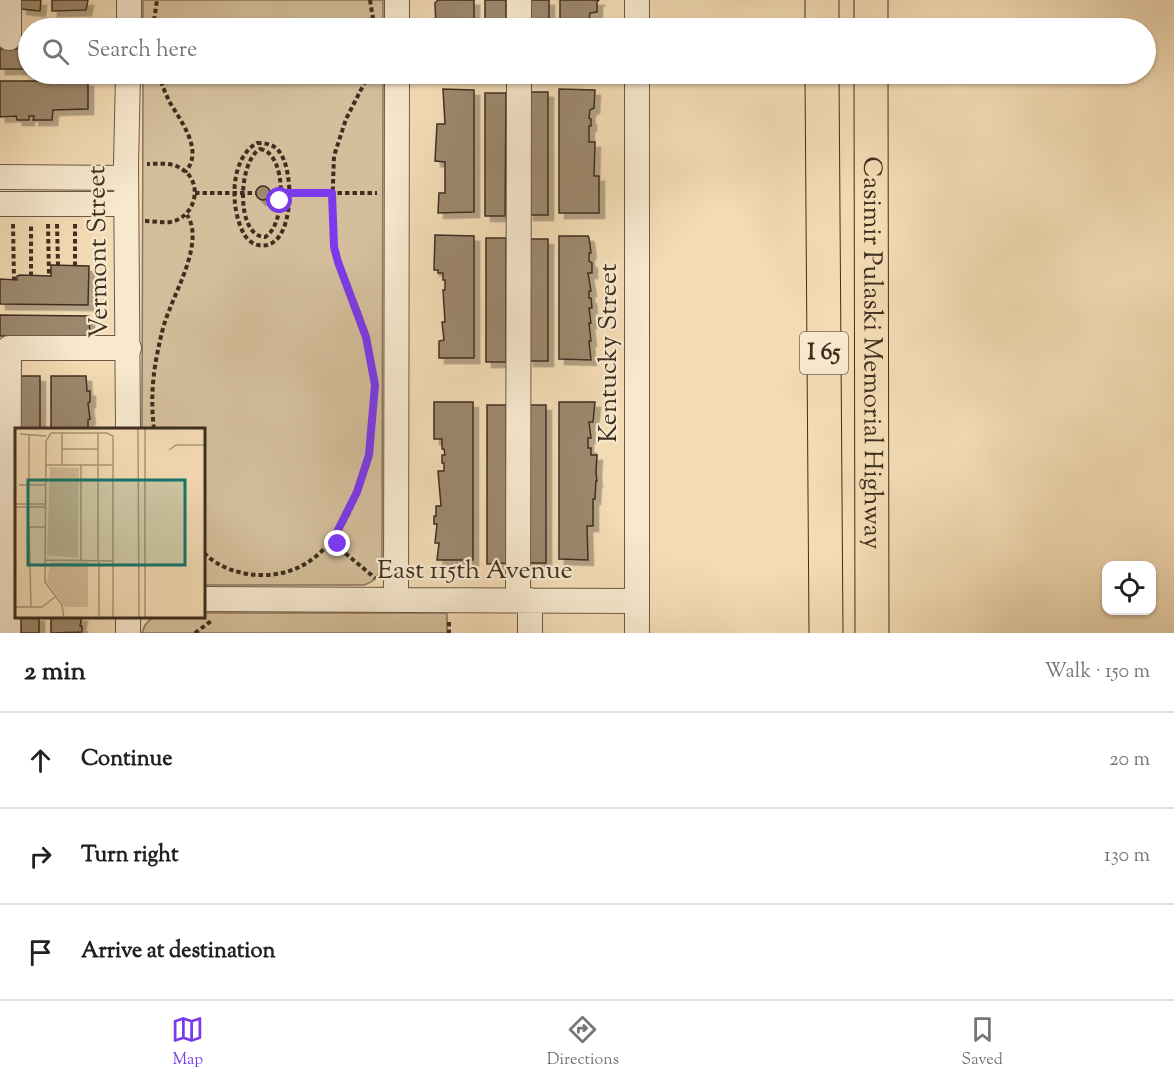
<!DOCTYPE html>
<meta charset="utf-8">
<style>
:root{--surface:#fff;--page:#f2f2f2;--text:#202124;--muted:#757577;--line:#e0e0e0;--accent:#7c3aed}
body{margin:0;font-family:"Sorts Mill Goudy",serif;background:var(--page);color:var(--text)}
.controls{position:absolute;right:18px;bottom:18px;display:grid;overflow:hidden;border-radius:12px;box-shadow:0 2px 4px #0004}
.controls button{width:54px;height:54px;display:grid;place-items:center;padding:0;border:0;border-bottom:2px solid var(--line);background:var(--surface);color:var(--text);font:30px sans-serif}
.stop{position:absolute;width:18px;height:18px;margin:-14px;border:4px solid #7c3aed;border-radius:50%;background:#fff}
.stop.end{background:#7c3aed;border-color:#fff;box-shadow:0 2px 6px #0008}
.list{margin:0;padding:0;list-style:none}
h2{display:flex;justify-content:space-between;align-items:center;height:78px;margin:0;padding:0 24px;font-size:26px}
h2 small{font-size:20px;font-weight:400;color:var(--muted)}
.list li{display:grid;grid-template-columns:39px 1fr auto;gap:18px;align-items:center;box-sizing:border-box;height:96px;padding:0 24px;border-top:2px solid var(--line)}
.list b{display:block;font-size:22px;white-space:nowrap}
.list em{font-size:20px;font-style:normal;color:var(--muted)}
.icon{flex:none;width:33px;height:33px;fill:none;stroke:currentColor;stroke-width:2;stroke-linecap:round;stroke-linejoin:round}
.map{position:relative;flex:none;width:1174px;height:633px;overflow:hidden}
.search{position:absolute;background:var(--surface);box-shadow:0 2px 4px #0004;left:18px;right:18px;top:18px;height:66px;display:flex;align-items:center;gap:15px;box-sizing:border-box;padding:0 21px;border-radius:33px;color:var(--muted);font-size:22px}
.sheet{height:366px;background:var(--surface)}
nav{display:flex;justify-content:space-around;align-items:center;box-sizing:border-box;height:84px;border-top:2px solid var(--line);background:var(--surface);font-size:16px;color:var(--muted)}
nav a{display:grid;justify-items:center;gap:3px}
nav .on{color:var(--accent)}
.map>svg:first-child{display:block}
</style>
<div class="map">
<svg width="1174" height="633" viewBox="0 0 1174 633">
<defs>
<filter id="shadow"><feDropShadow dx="5.5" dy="5.5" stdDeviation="0" flood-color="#0004"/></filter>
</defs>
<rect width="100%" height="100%" fill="#f3dbb4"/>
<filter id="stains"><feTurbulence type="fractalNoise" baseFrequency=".00333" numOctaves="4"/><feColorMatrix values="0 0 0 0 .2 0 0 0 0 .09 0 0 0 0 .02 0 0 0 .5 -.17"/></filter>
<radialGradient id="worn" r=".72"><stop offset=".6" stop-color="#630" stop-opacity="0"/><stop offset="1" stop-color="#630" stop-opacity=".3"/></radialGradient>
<path fill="#d4be9b" stroke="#8a765e" stroke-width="1.5" d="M143 0H383V28H143Z
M143 74H383L382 563C380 575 376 581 364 585H204V429H142Z
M204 613H447V633H142L145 625 153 617 204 616Z"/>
<path fill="#9d886d" stroke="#3f2f20" stroke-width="1.5" filter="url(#shadow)" d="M21 0H41L40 11 21 9Z
M52 0H88L86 10 52 11Z
M438 0H474V28H436L435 3Z
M485 0H506V28H485Z
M529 0H549V28H529Z
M560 0H599L597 2V12L590 13 589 20 591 21V28H560Z
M0 49H28V69H0Z
M0 81H88V109L53 110 52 120H33L34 116H29V120H17L16 116 0 117Z
M443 89 474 90V212L438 213 439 193H445V162L435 161 437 124H445Z
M559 89 595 90 594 108 590 110 589 118 591 119V126H589V142H595L594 176H599V213H559Z
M528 92H548V215H528Z
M485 93H506L505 216H485Z
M256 193a7 7 0 1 1 14 0a7 7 0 1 1-14 0Z
M435 235 474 236V358H439V341L444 340 442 322H445L443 290H445V280H443V273H438V270H434Z
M559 236H588L589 238 591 253H589V261L592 263V273H588L591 291H589V298H591L592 308H589L591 323H589L591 341H589L591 360 559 359Z
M486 238H506V362H486Z
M528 239H548V361H528Z
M51 265 89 266 88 305 0 304V279L17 280V276L20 275 51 276Z
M0 315 89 316 90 336H0Z
M20 376H40V429H20Z
M51 376H86L87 391H90V402L88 403 90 419 88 420V429H51Z
M434 402H473V560H437L439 543H435L437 524H434V516H436V506H441L438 471H444V463H442V455H445L444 449H442V439H434Z
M559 402H595L593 422H589L591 438H588V448H591V455H597L596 473 597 481H596L595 499H593V526H587L588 560 559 559Z
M487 405H506L507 563 487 564Z
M527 405H546V563H527Z
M21 616H39V633H21Z
M51 616H82L80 626H82V632L51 633Z"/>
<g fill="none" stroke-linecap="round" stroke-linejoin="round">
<defs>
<path id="minor" d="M129 0V28
M519 0V28
M397 28V0
M637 28V0
M9 38V0
M128 74 126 164 128 429
M0 177 126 178
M0 204H126
M204 599 637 601
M396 599 397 74
M518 600 519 74
M128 616V633
M8 633 9 348H129
M530 633V600
M637 633V74"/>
<g id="highway">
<path d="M822 0V28"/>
<path d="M871 0V28"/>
<path d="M822 74 826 633"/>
<path id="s1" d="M871 74 872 633"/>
</g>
</defs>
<use href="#minor" stroke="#6c5a45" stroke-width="26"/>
<use href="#highway" stroke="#3f2f20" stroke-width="35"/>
<path stroke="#3f2f20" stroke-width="4" stroke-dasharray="4.5 3" stroke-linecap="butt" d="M370 0 374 25
M153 28 157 0
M159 74C161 83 165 92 169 101 180 120 205 151 185 172
M369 74 346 119 334 156 332 213V231L338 262 360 315 373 375
M257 143C265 143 273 144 278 150 296 169 295 253 258 245 252 244 247 239 244 234 230 209 229 159 257 143Z
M260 149C288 153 286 226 265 237 235 236 238 161 260 149Z
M195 193H256
M270 193H377
M145 221C153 221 162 223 170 222 196 218 205 181 180 168 171 162 157 164 147 164
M13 224 14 280
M48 224 49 276
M57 224 58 265
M75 224V265
M31 276V224
M154 429C151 404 152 380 157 355 160 340 163 325 169 311 178 286 204 240 187 215
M336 534 339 548 375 578
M325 548H339
M204 553C218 567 238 574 258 575 339 579 368 482 373 418
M449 622V633
M195 633 211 621"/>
<use href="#minor" stroke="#f7e8ce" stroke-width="24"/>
<use href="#highway" stroke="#f3dbb4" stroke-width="33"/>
</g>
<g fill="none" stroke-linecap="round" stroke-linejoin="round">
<path stroke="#7c3aed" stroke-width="8" d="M280 201 281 193H332L334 247 338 262 366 337 375 385 369 455 357 492 336 534 338 544"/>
</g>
<g text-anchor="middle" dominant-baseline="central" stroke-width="4.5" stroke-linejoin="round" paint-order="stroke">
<rect fill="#f7e8ce" stroke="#766654" stroke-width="1.5" x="800" y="332" width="48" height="42" rx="4.5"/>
<g font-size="24" font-weight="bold" fill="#3f2f20">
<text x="824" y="353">I 65</text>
</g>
<g font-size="26" fill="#3f2f20" stroke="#f7e8ce">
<text transform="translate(99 252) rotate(-91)">Vermont Street</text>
<text transform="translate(609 353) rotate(-90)">Kentucky Street</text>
<text stroke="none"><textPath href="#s1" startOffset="279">Casimir Pulaski Memorial Highway</textPath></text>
<text x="475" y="571">East 115th Avenue</text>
</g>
</g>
<g transform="translate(15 428)">
<rect width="190" height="190" fill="#f3dbb4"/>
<path d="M35 39 64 40 63 130 32 127ZM35 134H73V179H50L32 154Z" fill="#d4be9b"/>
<path fill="none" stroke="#ab9679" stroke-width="1.5" d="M123 0 124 190M130 0V190M83 5V132M5 6 31 8M47 21H83M154 22 161 17H191M30 37H98M47 37V5M4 57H30M14 57V6M0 76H30M0 79H30M30 132 98 133M66 132V37M0 179H27L40 169M16 179 14 99H30M49 190 47 177 30 154 31 13 36 5H92L98 8V190M49 190H84M84 190V132"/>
<path fill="#0f766e" fill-opacity="0.15" stroke="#0f766e" stroke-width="3" d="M13 52H170V137H13Z"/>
<rect width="190" height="190" fill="none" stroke="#3f2f20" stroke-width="3"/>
</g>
<rect width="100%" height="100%" filter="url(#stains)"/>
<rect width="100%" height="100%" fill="url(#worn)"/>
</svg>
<div class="controls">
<button><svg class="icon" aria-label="locate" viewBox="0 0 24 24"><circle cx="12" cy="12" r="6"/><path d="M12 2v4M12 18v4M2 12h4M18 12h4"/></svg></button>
</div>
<div class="stop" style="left:280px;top:201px"></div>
<div class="stop end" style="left:338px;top:544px"></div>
<div class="search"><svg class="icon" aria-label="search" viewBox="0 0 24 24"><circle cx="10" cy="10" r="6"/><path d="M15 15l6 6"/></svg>Search here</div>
</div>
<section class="sheet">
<h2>2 min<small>Walk · 150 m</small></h2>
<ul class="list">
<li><svg class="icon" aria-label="ahead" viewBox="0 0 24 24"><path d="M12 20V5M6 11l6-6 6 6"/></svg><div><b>Continue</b></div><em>20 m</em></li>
<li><svg class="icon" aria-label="right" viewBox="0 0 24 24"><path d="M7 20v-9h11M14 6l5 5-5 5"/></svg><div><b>Turn right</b></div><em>130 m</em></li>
<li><svg class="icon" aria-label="arrive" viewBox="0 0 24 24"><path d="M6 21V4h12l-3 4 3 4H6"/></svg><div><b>Arrive at destination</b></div></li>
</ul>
</section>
<nav>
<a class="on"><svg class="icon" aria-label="map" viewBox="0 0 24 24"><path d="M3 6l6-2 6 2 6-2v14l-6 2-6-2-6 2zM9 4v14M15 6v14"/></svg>Map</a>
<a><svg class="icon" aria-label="directions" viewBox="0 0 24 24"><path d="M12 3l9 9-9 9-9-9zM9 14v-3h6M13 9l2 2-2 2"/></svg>Directions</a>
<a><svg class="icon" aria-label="saved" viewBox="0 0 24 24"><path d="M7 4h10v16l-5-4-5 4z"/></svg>Saved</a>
</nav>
